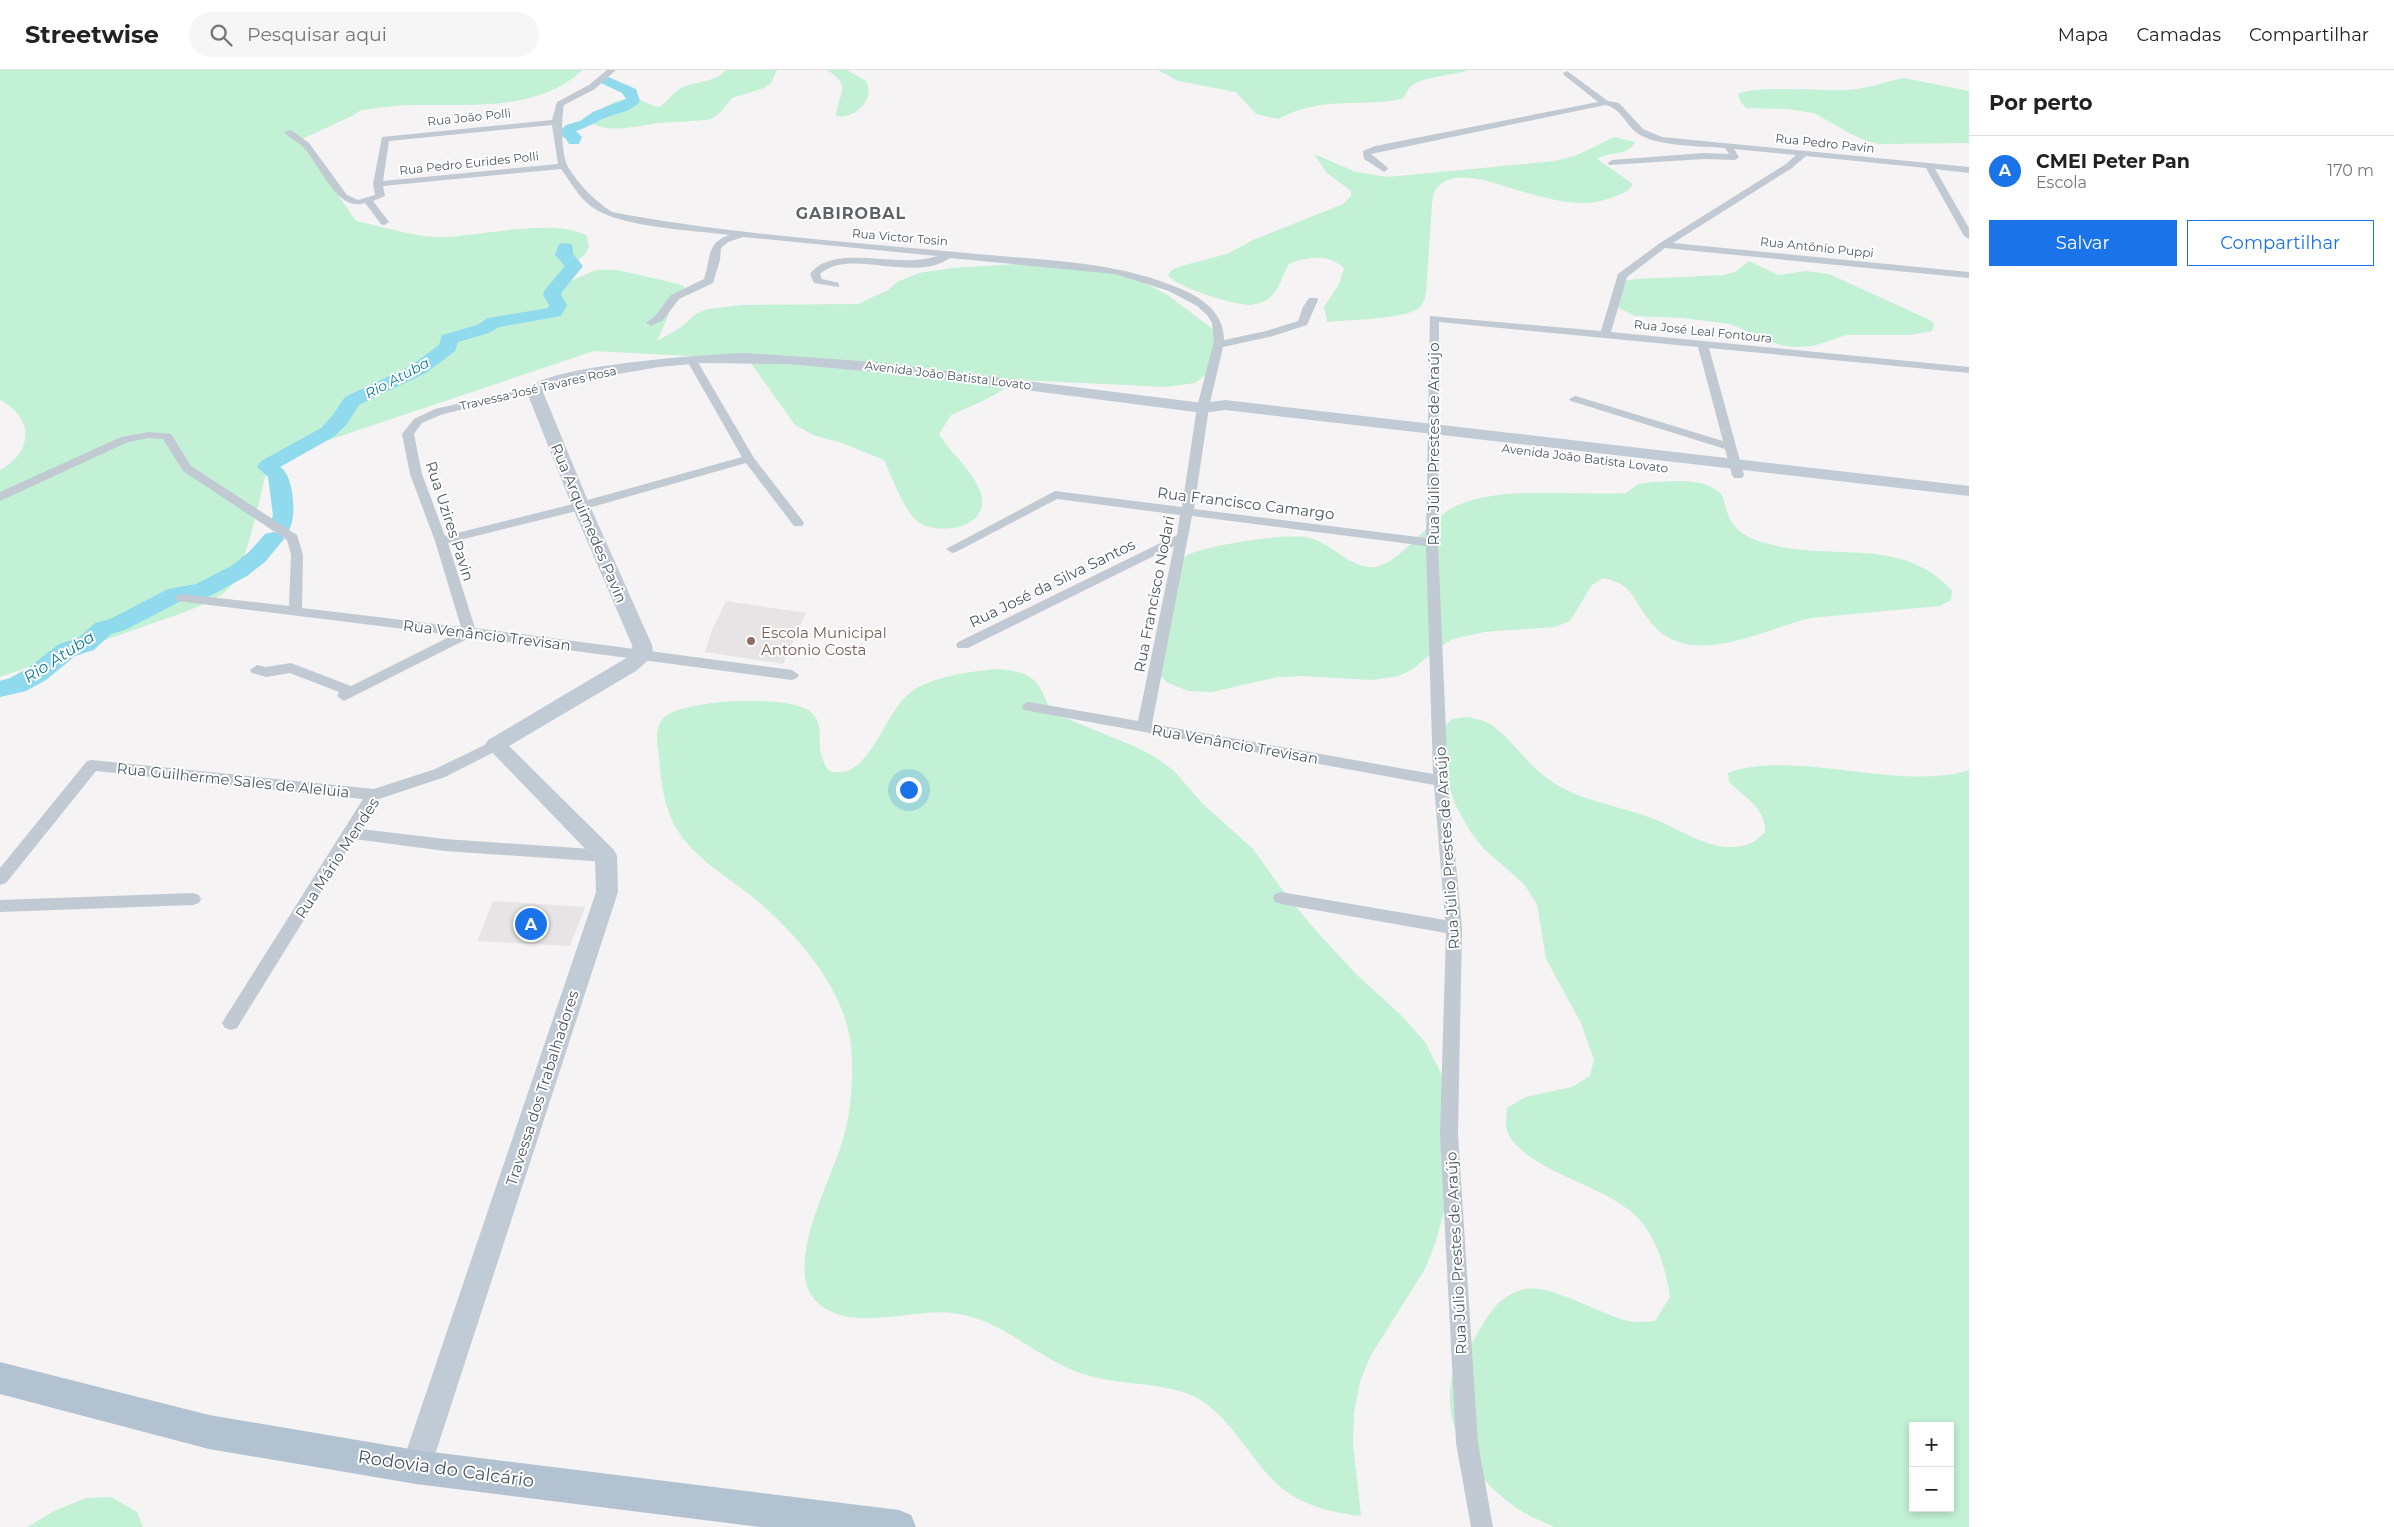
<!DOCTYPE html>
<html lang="pt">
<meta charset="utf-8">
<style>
:root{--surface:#fff;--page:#f6f6f6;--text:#222;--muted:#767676;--line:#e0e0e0;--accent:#1a73e8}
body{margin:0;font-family:Montserrat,sans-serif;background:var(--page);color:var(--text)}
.controls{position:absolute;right:15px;bottom:15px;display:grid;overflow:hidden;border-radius:0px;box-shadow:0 2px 8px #0003}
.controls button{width:45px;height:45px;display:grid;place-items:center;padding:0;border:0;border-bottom:1px solid var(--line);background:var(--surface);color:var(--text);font:25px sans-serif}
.you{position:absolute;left:908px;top:719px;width:18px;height:18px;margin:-12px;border:4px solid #fff;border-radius:50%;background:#1a73e8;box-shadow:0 0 0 8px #1a73e833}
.badge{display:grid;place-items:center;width:32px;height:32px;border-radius:50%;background:var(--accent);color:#fff;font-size:16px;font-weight:700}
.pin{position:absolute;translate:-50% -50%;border:2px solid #fff;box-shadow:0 1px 5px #0006}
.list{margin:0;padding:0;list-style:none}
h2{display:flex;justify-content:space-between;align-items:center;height:65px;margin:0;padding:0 20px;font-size:21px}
h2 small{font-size:16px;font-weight:400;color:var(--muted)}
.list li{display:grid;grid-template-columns:32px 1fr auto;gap:15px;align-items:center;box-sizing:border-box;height:70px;padding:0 20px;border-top:1px solid var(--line)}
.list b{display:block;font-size:19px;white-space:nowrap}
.list p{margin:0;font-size:16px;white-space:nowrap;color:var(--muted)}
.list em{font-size:16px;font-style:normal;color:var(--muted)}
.actions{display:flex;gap:10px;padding:15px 20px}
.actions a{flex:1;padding:11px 0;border:1px solid var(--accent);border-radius:0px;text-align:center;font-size:18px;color:var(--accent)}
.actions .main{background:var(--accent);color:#fff}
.icon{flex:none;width:28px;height:28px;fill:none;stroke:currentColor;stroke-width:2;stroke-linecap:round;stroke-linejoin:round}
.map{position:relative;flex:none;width:1969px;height:1457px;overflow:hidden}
header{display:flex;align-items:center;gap:30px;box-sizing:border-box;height:70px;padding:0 25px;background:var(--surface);border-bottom:1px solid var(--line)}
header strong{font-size:24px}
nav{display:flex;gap:28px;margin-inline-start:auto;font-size:18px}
.search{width:350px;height:45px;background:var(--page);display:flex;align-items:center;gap:12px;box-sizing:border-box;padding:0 18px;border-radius:28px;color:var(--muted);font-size:19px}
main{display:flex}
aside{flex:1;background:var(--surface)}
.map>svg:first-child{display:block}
</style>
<header>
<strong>Streetwise</strong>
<div class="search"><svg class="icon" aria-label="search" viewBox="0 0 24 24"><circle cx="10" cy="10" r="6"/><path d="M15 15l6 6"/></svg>Pesquisar aqui</div>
<nav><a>Mapa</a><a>Camadas</a><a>Compartilhar</a></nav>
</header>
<main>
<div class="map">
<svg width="1969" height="1457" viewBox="0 0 1969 1457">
<rect width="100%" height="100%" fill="#f5f3f3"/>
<path fill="#e6e4e5" d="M726 531 806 543 783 594 705 582 712 560Z
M493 831 585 837 570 876 477 871Z"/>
<path fill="#c3f1d5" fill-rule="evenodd" d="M0 0H583C536 42 473 34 414 35 396 35 379 38 361 40L354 45 300 70 356 151C380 156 415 167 439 167 477 167 555 147 587 166L589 177 586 183 545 222 596 200H617L679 214 685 217 682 224 674 232 657 271 680 258 696 244 707 239 743 235 858 234 888 220 897 212 919 203 952 198 1017 194 1121 203 1147 214 1169 226 1218 263 1208 303 1195 313 1166 317 1020 310 985 330 951 345 939 364C951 384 974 401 981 424 991 458 937 467 917 451 905 442 891 405 884 390L842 373 813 365 795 355 748 289 594 281 269 390C261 420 247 497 229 518 218 530 199 536 185 542L0 607V400C34 381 34 348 0 330Z
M726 0H777L771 13 764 18 732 28 720 43 711 49C694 52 677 51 660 53 640 55 609 65 590 52L591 47C602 37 621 26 637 29 645 31 651 36 659 37 668 32 672 23 681 18 696 11 715 13 726 0Z
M827 0H847L866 11C876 30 854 50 836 46 838 24 853 16 827 0Z
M1158 0H1468C1453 6 1423 6 1411 16 1407 20 1406 25 1402 29 1354 38 1325 25 1278 49L1256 44 1236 22 1178 11Z
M1904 8 1969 21V73L1879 74 1867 71 1851 64 1814 43 1786 39 1746 38 1740 31 1738 24C1756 15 1822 21 1847 20 1867 19 1884 12 1904 8Z
M1614 67 1635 72C1628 87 1608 81 1597 89L1633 114C1630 121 1621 124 1614 127 1602 131 1590 134 1577 133 1558 132 1538 126 1520 121 1498 115 1454 95 1436 119 1433 122 1433 129 1432 134L1426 223C1425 227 1423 234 1420 237 1409 249 1345 250 1327 252L1324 237 1339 214 1344 198C1329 184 1307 186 1289 194 1281 207 1280 221 1267 230 1263 232 1256 234 1252 235 1236 236 1177 218 1168 205L1173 199 1185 195 1227 184 1253 170 1343 134 1351 126V121L1327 103 1314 84 1356 102 1388 107 1554 91 1575 86Z
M1749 191 1778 205 1806 201 1829 204 1930 250 1934 254 1932 261 1910 265H1846L1813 276 1793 277 1780 275 1730 254 1683 248 1635 246 1617 237 1623 211 1635 209 1724 205 1735 202Z
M1655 412C1675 412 1705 407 1721 424 1724 428 1725 436 1727 442 1733 462 1750 469 1769 474 1832 492 1903 465 1952 521L1951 530 1940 536 1810 548C1762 560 1687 602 1649 550 1632 528 1633 514 1603 508L1592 515 1570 551 1555 557 1484 562 1453 569 1438 578 1413 599 1399 606 1372 610 1302 606 1278 607 1212 622 1188 621 1166 612 1154 597 1179 493C1182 490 1185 487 1188 485 1207 475 1290 462 1310 468 1331 474 1347 494 1368 497 1396 500 1426 453 1450 439 1494 414 1575 426 1626 423L1638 414Z
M1000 599C1035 603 1038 610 1051 642L1138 678 1158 689 1174 701 1202 733 1253 779 1289 829 1319 864 1357 905 1401 945 1425 972 1441 1003 1449 1028 1446 1134 1436 1171 1425 1199 1371 1285 1360 1311 1354 1343 1353 1373 1361 1446C1333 1443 1300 1435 1278 1415 1245 1385 1224 1330 1176 1320 1144 1312 1111 1314 1080 1303 1035 1287 1001 1248 952 1243 911 1238 847 1265 815 1230 784 1195 830 1112 842 1073 851 1044 854 1007 851 977 846 920 797 864 755 829 727 806 689 786 673 752 663 732 661 709 659 687 657 673 653 655 667 645 690 630 794 623 813 644 824 655 817 674 822 687 823 692 826 696 829 701 872 713 883 638 915 619 940 605 972 601 1000 599Z
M1468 647C1475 649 1483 650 1490 654 1514 670 1529 698 1554 713 1584 732 1621 736 1654 749 1678 758 1705 778 1732 777 1747 777 1756 772 1765 762 1767 740 1744 726 1729 712L1728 703C1783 682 1873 711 1935 706 1947 705 1958 704 1969 700V1457H1554C1544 1452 1533 1448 1523 1442 1479 1415 1440 1361 1452 1307 1455 1294 1468 1279 1475 1268 1488 1245 1498 1226 1524 1219 1547 1213 1603 1245 1628 1251 1636 1253 1646 1251 1655 1251L1670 1227C1666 1199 1657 1168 1637 1147 1604 1113 1526 1103 1507 1061 1505 1055 1507 1044 1507 1038L1525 1027 1572 1017 1590 1006 1594 990 1581 953 1546 889 1537 834 1524 814 1484 779 1470 761 1455 734 1440 687V661L1452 649ZM1913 1356H1950V1438H1913Z
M111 1427 137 1442 143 1457H27L54 1441 86 1428Z"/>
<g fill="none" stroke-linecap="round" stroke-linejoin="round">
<path fill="#90daee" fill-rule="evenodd" d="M606 6 636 19 640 31C632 42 617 43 605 48 595 52 587 58 576 61L582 67 579 74H569L566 69 558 63 566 55 580 51 593 42 626 29 622 23 601 13 599 10 601 7Z
M565 173 571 174 573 178V184L583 196 562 222 561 225 567 235 561 246 499 257 489 263 458 272 455 281 426 303 359 335 347 354 335 366 280 397C294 405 297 447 289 460L281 462 273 460 270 455 273 445 268 407 257 397 261 391 321 358 332 346 345 327 412 295 439 275 442 265 477 255 488 248 548 238 549 235 543 225 544 221 565 196 555 185 559 174Z
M273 462 281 464 284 469 265 492 247 506 210 526 181 531 125 560 111 564 94 580 75 586 46 610 26 621 0 627V611L10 608 28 598 59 574 78 568 95 553 110 549 168 519 196 514 231 496 249 482 265 464Z"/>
<path fill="#c1cad2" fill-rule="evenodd" d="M607 0H616L595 19 564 35C561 50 561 84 568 97 579 115 595 131 612 142 732 165 855 172 977 184 1038 190 1102 191 1160 211 1189 221 1224 235 1224 270L1266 261 1298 251 1303 237 1309 228H1317L1318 230 1307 255 1273 266 1223 277 1209 337 1194 439 1426 468 1430 246 1601 261 1618 204 1660 173 1786 94 1796 85 1734 79 1739 87 1735 90 1704 89 1609 95 1608 93 1612 90 1704 83 1729 84 1725 78C1701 76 1657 77 1637 63 1625 54 1621 38 1605 35L1371 84 1387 97 1388 99 1384 102 1364 89 1363 81 1375 76 1598 32 1564 5 1563 3 1567 1 1608 31 1619 33 1643 59 1662 67 1969 97V103L1935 99 1969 158V169L1964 166 1926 98 1806 86 1792 98 1673 173 1969 202V208L1665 178 1627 207 1611 262 1969 297V303L1709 278 1744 405 1742 408H1734L1732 405 1725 379 1571 331 1569 329 1575 326 1579 327 1723 371 1698 277 1439 252 1438 473 1448 711 1462 858 1458 1064 1478 1373 1493 1457H1471L1456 1373 1440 1064 1446 863 1281 834 1275 832 1273 828 1275 824 1281 822 1445 850 1434 715 1024 640 1022 637 1024 634 1029 632 1138 651 1174 476 968 578H958L956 575 958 572 1177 465 1180 445 1057 429 956 482 952 483 946 479 1055 421 1182 437 1197 337 1214 271 1212 253 1207 245 1197 236 1169 221 1115 204 950 188C913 214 849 177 820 204L822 209 839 213V217L814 213 810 204C835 172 898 200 937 186L743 167 728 172 721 178 720 190 713 213 679 229 663 250 651 256 646 253 655 246 671 225 704 209C711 188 706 173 729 165 693 160 621 158 592 137 580 129 570 111 561 99L383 116 385 126 373 131 389 152 384 155 381 154 365 133C336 143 320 93 302 76 297 71 289 68 284 62L291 60 309 73 347 125 358 130 375 125 373 114 382 67 552 50 557 32 589 15ZM552 55 558 94 383 111 389 71ZM1192 446 1426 476 1433 704 1152 654Z
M691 286 696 289 754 388 802 450 804 453 802 456H794L746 393 585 439 448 473 475 558 792 600 799 605 797 608 792 610 471 567 344 631 337 626 339 622 290 603 266 607 252 603 250 600 257 595 266 597 291 593 351 616 453 565 177 531 175 528 177 525 182 524 289 536 291 485 287 470 183 401 163 369 149 368 128 372 0 431V422L121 367 149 362 171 364 191 396 297 465 303 485 302 538 461 557 435 471 410 404 402 364 414 349 435 339 534 317 540 320 534 323 443 344 422 353 414 364 422 404 445 466 577 433 742 387 686 289Z
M495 670 500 671 502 675 500 679 445 707 379 729 361 759 445 769 606 780 611 782 614 786 611 790 606 792 445 781 354 769 237 958 231 960 225 958 222 953 225 948 363 729 96 701 6 813 0 815V798L87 691 92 690 374 719 435 699Z
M193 823 199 825 201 829 199 833 193 835 0 842V830Z"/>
<path fill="#c1cbd6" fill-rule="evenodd" d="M746 283 875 292 1203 333 1225 330 1969 416V426L1225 340 1203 343 918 306 788 294 702 293 659 297 583 310 543 322 590 436 652 575 653 586 636 601 509 676 614 780 617 786 618 822 431 1397 427 1408 416 1412 405 1408 401 1397 596 822 595 789 485 675 488 670 633 584 632 575 572 436 526 320C544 295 711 284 746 283Z"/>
<path fill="#b3c2d1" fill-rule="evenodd" d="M0 1292 209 1345 416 1380 899 1440 911 1445 916 1457H760L416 1414 209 1379 0 1324Z"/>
</g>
<circle fill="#8d6e63" stroke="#fff" stroke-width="2" cx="751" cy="571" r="5"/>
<g text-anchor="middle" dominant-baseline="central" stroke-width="4" stroke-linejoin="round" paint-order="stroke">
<g font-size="12" fill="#4a5661" stroke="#fff">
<text transform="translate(469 47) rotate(-6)">Rua João Polli</text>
<text transform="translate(1825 73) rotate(6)">Rua Pedro Pavin</text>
<text transform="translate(469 93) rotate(-6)">Rua Pedro Eurides Polli</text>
<text transform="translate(900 167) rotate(5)">Rua Victor Tosin</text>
<text transform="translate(1817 177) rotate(6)">Rua Antônio Puppi</text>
<text transform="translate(1703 261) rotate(6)">Rua José Leal Fontoura</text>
<text transform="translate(948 305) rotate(7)">Avenida João Batista Lovato</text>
<text transform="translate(538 318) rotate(-13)">Travessa José Tavares Rosa</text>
<text transform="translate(1585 388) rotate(7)">Avenida João Batista Lovato</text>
</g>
<g font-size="14" font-style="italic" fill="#0c7c9b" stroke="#fff">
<text transform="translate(397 308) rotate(-28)">Rio Atuba</text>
</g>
<g font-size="15" fill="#4a5661" stroke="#fff">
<text transform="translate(1433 374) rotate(-90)">Rua Júlio Prestes de Araújo</text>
<text transform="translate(1246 433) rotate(7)">Rua Francisco Camargo</text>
<text transform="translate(450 451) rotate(72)">Rua Uzires Pavin</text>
<text transform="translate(589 453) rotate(67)">Rua Arquimedes Pavin</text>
<text transform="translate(1052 513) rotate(-26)">Rua José da Silva Santos</text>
<text transform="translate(1154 524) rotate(-79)">Rua Francisco Nodari</text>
<text transform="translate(487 565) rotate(7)">Rua Venâncio Trevisan</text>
<text transform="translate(1235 674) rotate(10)">Rua Venâncio Trevisan</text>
<text transform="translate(233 710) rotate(6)">Rua Guilherme Sales de Aleluia</text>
<text transform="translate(1447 778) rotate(-94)">Rua Júlio Prestes de Araújo</text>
<text transform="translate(337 788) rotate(-57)">Rua Mário Mendes</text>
<text transform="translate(542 1018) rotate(-72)">Travessa dos Trabalhadores</text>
<text transform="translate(1456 1183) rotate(-93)">Rua Júlio Prestes de Araújo</text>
</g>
<g font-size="15" fill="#785e54" stroke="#fff" text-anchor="start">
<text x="761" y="562">Escola Municipal<tspan x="761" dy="17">Antonio Costa</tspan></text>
</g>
<g font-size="16" font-weight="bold" letter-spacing="1" fill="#5f6368" stroke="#fff">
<text x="851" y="143">GABIROBAL</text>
</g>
<g font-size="16" font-style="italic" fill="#0c7c9b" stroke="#fff">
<text transform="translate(59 587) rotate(-33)">Rio Atuba</text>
</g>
<g font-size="18" fill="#4a5661" stroke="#fff">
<text transform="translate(446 1399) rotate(8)">Rodovia do Calcário</text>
</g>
</g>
</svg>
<div class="controls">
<button>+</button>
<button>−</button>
</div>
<div class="you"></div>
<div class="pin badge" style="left:531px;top:854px">A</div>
</div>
<aside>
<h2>Por perto<small></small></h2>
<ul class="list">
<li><span class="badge">A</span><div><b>CMEI Peter Pan</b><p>Escola</p></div><em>170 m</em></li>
</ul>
<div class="actions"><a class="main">Salvar</a><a>Compartilhar</a></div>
</aside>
</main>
